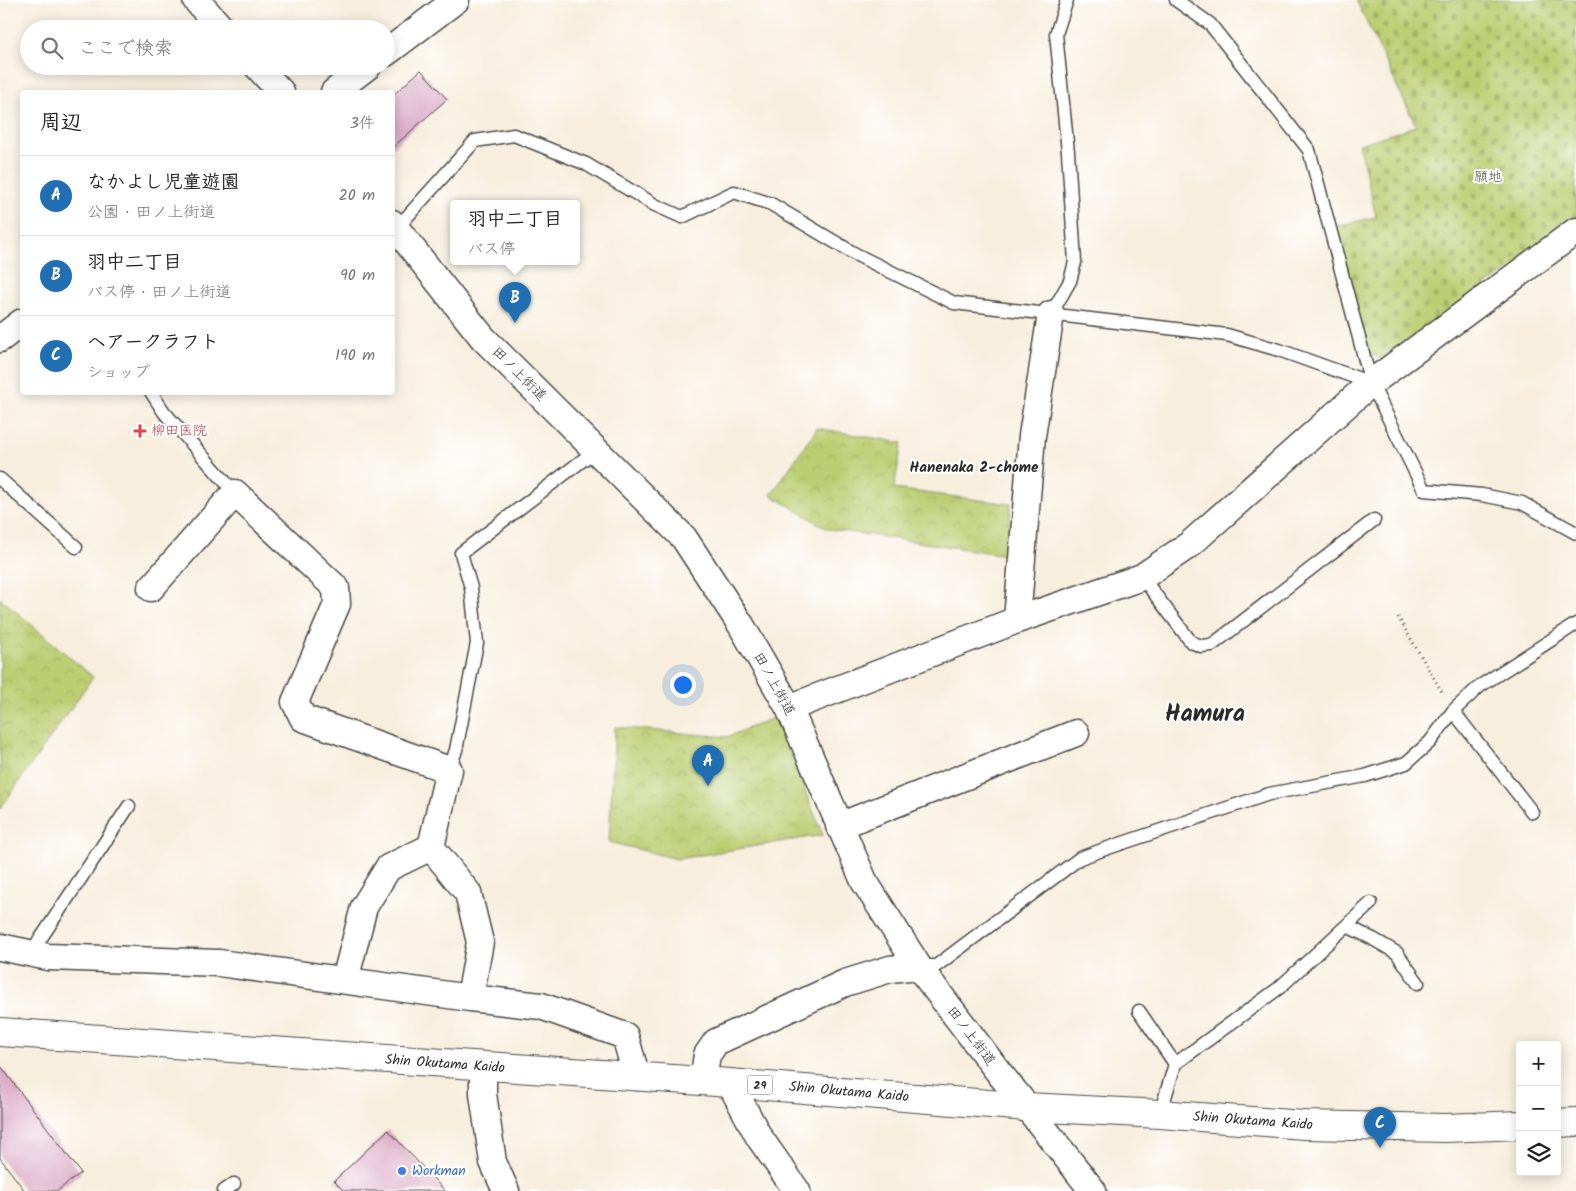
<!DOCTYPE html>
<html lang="ja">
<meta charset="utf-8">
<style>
:root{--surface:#fff;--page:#f2f2f2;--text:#202124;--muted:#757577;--line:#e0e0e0;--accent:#1f6fb2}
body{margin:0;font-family:Kalam,"Klee One",sans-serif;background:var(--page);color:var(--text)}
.controls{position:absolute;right:15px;bottom:15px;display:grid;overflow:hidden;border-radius:5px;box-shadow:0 2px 12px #0003}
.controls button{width:45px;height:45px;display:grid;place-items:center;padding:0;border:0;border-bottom:1px solid var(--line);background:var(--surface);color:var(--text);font:25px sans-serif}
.you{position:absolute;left:682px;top:684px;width:18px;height:18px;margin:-12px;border:4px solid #fff;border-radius:50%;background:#1a73e8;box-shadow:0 0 0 8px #1a73e833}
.badge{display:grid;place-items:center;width:32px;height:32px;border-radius:50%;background:var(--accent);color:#fff;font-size:16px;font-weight:700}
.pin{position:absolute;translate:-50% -41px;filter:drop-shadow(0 1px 2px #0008)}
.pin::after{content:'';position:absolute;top:26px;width:18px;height:15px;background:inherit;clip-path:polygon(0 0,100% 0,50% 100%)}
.popup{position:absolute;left:450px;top:200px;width:130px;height:65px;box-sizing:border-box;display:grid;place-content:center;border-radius:5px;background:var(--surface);filter:drop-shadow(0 1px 4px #0005);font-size:16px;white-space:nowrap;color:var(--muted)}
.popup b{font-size:19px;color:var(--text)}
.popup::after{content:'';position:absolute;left:50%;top:100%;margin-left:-10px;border:10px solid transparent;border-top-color:var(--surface)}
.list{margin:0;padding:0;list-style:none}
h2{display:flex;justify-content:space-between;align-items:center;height:65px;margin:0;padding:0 20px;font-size:21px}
h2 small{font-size:16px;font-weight:400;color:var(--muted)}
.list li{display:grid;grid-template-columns:32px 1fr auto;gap:15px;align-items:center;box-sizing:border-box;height:80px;padding:0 20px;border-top:1px solid var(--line)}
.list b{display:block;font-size:19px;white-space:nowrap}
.list p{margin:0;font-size:16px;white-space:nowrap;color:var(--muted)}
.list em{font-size:16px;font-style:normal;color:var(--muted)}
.icon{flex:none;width:28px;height:28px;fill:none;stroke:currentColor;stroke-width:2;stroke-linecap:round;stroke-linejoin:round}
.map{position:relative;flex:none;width:1576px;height:1191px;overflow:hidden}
.search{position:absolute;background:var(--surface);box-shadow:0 2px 12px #0003;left:20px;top:20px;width:375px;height:55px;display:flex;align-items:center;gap:12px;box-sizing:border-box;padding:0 18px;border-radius:28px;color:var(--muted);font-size:19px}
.panel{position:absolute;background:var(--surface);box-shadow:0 2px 12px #0003;left:20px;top:90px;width:375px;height:305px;border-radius:5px}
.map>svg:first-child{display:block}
</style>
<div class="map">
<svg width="1576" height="1191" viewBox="0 0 1576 1191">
<defs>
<pattern id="cemetery-stones" width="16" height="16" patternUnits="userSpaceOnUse" patternTransform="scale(1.25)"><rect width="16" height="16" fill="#bbce72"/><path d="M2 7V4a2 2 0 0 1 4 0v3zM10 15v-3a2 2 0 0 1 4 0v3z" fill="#a1b163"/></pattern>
<pattern id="park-crowns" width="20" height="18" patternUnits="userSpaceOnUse" patternTransform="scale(1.25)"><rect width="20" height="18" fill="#bbce72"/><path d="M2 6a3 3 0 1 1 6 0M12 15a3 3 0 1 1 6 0" fill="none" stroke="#a1b163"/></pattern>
</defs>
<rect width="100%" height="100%" fill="#fff"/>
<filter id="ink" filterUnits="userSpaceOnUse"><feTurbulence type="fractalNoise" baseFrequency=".02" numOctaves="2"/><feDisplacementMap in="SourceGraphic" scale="10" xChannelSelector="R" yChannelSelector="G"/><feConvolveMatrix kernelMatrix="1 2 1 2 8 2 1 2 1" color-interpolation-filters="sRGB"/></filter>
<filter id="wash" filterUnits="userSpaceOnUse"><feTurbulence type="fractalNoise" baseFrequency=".0096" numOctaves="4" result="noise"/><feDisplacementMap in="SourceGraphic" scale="20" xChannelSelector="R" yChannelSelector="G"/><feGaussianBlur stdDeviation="1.12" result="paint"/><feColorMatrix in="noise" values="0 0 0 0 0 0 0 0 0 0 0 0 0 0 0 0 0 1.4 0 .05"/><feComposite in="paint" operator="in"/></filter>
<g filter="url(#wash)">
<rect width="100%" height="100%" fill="#f7eedd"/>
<path fill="url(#cemetery-stones)" stroke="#737c4e" d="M1356 0H1576V223L1381 359 1368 352 1336 226 1376 217 1359 144 1416 126Z"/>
<path fill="url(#park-crowns)" stroke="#737c4e" d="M817 428 902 443 894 489 1011 504 1007 555 828 529 771 495Z
M0 598 93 677 0 809Z
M775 717 823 835 677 859 609 842 615 727 727 737Z"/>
<g id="blocks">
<path fill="#dcadc7" d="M421 70 447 99 392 148V96Z
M0 1065 81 1173 57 1191H25L0 1158Z
M388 1130 445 1191H344L334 1181Z"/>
</g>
</g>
<g filter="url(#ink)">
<use href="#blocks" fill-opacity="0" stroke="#4a4846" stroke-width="1"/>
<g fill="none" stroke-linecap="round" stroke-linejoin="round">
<defs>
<path id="lane" d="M1176 0 1210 24 1309 150 1371 383 1424 490 1482 495 1522 503 1576 533
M397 228 475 141 514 135 586 164 655 205 682 217 734 192 771 204 855 254 954 303 1227 335 1279 350 1371 383
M1051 314 1070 281 1075 262 1068 152 1056 34 1067 0
M151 392 164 412 235 493
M0 479 76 547
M1142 577 1191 642 1201 646 1212 645 1374 520
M1453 711 1480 686 1576 624
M449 770 456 750 477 643 471 588 461 553 596 450
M1347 926 1373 939 1397 953 1418 983
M31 953 129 806
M918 966H936L1080 858 1105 849 1269 794 1365 776 1406 763 1430 742 1453 711 1532 812
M1139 1011 1175 1064
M1160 1114 1175 1064 1279 988 1371 903
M224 1191 234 1184"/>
<path id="street" d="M196 0 222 29
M386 53 456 0
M257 66 281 92
M334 92 368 66
M392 223 483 338 684 538 741 625 789 708 864 881 918 966 1000 1074 1027 1107 1093 1191
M0 339 22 322
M151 588 235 493 336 588 337 604 295 702 303 718 449 770 431 847 468 893 480 942 470 998
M1017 620 1032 436 1051 314
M789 708 1017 620 1142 577 1189 545 1371 383 1576 231
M839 826 1076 733
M0 947 48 957 219 963 470 998 541 1006 625 1036 637 1077
M345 980 364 907 388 868 431 847
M483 1067V1094L493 1162 506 1191
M703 1081 707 1055 716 1042 845 983 890 969 918 966
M730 1083 759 1137 797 1191"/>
<path id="primary" d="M0 1032 730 1083 1027 1107 1160 1114 1304 1125 1446 1128 1520 1125
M1557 1123 1576 1122"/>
</defs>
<use href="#lane" stroke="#4a4846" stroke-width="15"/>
<use href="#street" stroke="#4a4846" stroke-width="29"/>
<use href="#primary" stroke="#4a4846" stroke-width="30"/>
<path stroke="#4a4846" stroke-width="3" stroke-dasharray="1 4" stroke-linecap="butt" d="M1398 617 1442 692"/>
<use href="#lane" stroke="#fff" stroke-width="12"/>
<use href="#street" stroke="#fff" stroke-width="26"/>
<use href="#primary" stroke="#fff" stroke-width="28"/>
</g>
</g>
<path fill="#e0444e" stroke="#fff" stroke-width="2" d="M137.5 423.5h5v5h5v5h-5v5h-5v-5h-5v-5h5z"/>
<circle fill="#3f7fe0" stroke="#fff" stroke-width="2" cx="402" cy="1171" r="5"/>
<g text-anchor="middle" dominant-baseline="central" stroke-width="4" stroke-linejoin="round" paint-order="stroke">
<rect fill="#fff" stroke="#6b6b6b" stroke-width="1" x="747.5" y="1075.5" width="25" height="19" rx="4"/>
<g font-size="12" font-weight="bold" fill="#2b2b2b">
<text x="760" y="1085">29</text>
</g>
<g font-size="14" fill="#565c40" stroke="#fff">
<text x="1488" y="177">願地</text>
</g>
<g font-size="14" fill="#2b2b2b" stroke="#fff">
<text transform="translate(519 374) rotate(45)">田ノ上街道</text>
<text transform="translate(774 684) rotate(61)">田ノ上街道</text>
<text transform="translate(971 1036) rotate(53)">田ノ上街道</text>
<text transform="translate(445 1064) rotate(4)">Shin Okutama Kaido</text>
<text transform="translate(849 1092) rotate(5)">Shin Okutama Kaido</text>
<text transform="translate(1253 1121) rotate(4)">Shin Okutama Kaido</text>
</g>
<g font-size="14" fill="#be3a42" stroke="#fff" text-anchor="start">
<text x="151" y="431">柳田医院</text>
</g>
<g font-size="14" fill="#366cbe" stroke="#fff" text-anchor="start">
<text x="412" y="1171">Workman</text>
</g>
<g font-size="15" font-weight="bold" fill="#2b2b2b" stroke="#fff">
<text x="974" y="468">Hanenaka 2-chome</text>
</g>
<g font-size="24" font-weight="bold" fill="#2b2b2b" stroke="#fff">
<text x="1205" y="714">Hamura</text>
</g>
</g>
</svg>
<div class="controls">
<button>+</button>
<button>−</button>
<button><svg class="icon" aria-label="layers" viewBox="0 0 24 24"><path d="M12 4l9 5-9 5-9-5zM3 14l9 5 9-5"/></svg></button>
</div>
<div class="you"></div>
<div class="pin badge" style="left:708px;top:786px">A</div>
<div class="pin badge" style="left:515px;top:323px">B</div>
<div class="popup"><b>羽中二丁目</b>バス停</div>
<div class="pin badge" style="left:1380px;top:1148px">C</div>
<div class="search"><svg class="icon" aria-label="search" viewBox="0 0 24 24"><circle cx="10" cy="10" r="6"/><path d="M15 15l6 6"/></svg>ここで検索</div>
<section class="panel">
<h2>周辺<small>3件</small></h2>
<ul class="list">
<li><span class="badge">A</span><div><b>なかよし児童遊園</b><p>公園 · 田ノ上街道</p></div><em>20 m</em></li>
<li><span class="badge">B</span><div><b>羽中二丁目</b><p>バス停 · 田ノ上街道</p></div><em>90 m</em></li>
<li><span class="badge">C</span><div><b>ヘアークラフト</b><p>ショップ</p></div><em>190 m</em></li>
</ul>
</section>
</div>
